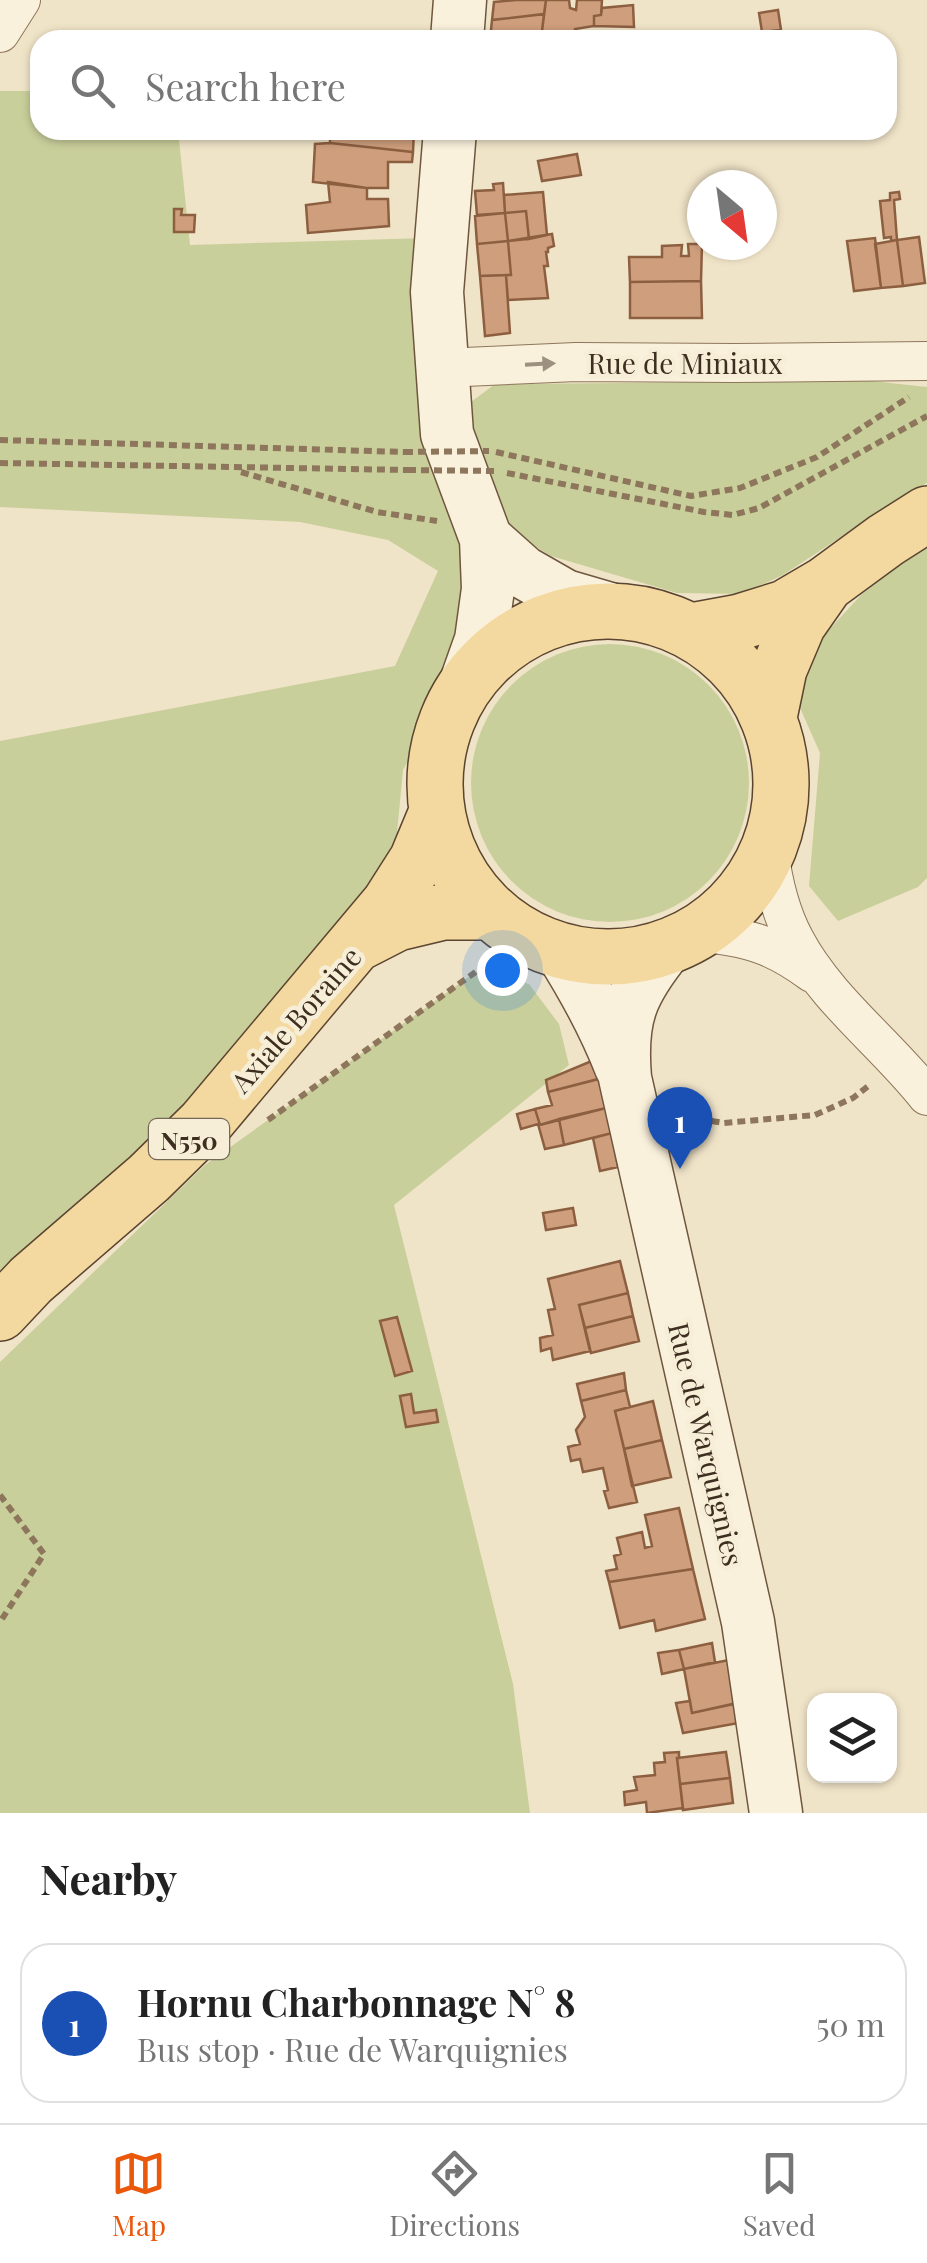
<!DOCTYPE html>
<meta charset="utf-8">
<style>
:root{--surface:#fff;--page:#f6f6f6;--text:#222;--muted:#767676;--line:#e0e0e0;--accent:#ea580c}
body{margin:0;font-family:"Playfair Display",serif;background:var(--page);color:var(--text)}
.controls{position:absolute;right:30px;bottom:30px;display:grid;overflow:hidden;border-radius:20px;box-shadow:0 2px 8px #0004}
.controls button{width:90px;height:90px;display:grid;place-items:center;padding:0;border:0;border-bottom:2px solid var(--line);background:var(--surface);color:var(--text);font:50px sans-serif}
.compass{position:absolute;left:687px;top:170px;width:90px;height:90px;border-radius:50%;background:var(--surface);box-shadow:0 2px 8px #0004;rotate:151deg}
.you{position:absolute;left:502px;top:970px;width:35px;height:35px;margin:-25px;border:8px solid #fff;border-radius:50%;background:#1a73e8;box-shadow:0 0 0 15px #1a73e833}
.badge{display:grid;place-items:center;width:65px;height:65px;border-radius:50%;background:var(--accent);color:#fff;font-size:32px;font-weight:700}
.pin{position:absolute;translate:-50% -82px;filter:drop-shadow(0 2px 5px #0008)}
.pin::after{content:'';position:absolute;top:52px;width:35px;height:30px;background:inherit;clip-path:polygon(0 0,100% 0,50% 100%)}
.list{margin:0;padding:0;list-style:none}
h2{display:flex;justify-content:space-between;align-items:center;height:130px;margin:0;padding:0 40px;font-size:42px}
h2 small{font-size:32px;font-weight:400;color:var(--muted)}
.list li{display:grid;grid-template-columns:65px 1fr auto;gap:30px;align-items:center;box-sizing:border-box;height:160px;margin:0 20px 20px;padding:0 20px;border:2px solid var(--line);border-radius:30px}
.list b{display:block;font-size:38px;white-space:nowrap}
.list p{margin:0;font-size:32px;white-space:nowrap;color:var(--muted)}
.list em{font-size:32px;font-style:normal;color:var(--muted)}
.icon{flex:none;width:55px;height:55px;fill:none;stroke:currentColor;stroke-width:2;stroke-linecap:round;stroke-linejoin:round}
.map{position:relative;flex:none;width:927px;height:1813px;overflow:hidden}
.search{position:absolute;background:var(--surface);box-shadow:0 2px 8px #0004;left:30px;right:30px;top:30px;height:110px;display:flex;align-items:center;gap:25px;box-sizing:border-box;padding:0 35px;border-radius:30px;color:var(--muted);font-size:38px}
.sheet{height:310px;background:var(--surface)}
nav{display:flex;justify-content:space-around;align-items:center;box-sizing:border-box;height:140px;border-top:2px solid var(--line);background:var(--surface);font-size:28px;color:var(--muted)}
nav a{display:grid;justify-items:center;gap:5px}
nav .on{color:var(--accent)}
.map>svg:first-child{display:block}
</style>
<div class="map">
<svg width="927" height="1813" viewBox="0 0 927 1813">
<rect width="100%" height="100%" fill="#f0e4c8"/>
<path fill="#c9cf9b" d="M0 91H40V130H178L190 245 427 238 465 530 463 642 437 708 403 770 397 833 366 901 164 1140 0 1283V741L395 666 438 571 388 540 300 522 0 507Z
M872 381 927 387V483L905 495 783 575 742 594 677 593 551 556 491 519 464 413 471 402 495 384Z
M927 545V878L918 887 838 921 809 886 820 753 793 692 823 636 862 594Z
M471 783a139 139 0 1 1 278 0a139 139 0 1 1-278 0Z
M477 971 529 984 559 1024 569 1065 394 1205 513 1684 530 1813H0V1362L205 1165Z"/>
<path fill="#cf9f7d" stroke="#8d5f41" stroke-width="2.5" d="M516 0H546L544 14 492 20 494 2Z
M546 0H569L570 8 576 10 577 0H602L601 15 594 16V26L575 29 573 37 541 39Z
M633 5 634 27 594 26V16L601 15 602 8Z
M778 10 781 30 762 32 759 13Z
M544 14 541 39 490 40 492 20Z
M330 130H414L413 152 330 143Z
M330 143 413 152 412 162H388V188H367L313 182 315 144Z
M577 154 581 175 542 181 538 161Z
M328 182 367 188V199H388L389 226 308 233 306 205 330 202Z
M503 183 505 213 477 215 475 191 494 190 493 184Z
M543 192 547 235 529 239 526 211 505 213 504 195Z
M899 192 900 199 894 200 897 240 891 241V237L884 238 880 201 890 200V193Z
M174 209H182L181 215H195L194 232H174Z
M526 211 529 239 508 241 505 213Z
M505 213 508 241 477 244 475 216Z
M552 234 554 246 548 248V252H546L548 266H544L548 298 508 300 506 275H511L508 241Z
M919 237 925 283 903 286 897 240Z
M875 238 881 288 854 291 847 241Z
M897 240 903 286 881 288 875 244Z
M508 241 511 275 480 276 477 244Z
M688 244H702L701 281 630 282 629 257H662V246L682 245 681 256H689Z
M506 275 510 333 485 336 480 276Z
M701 281 702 318H630V282Z
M594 1060 598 1079 548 1092 546 1080Z
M599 1079 606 1108 540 1125 535 1109 552 1105 548 1092Z
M606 1108 612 1133 564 1145 559 1119Z
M535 1109 540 1125 559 1119 564 1145 545 1149 538 1124 521 1129 517 1114Z
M612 1133 618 1167 600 1171 593 1138Z
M573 1208 576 1225 546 1230 543 1213Z
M620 1261 628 1293 579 1305 590 1351 553 1360 551 1348 541 1351 540 1338 553 1335 548 1310 555 1309 548 1279Z
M628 1293 633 1316 585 1328 579 1305Z
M633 1316 639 1341 591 1353 585 1328Z
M397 1317 412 1371 395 1376 380 1321Z
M624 1373 626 1390 581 1401 577 1384Z
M626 1390 630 1407 615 1411 637 1502 609 1508 604 1491 608 1490 603 1468 583 1472 580 1459 571 1461 568 1447 580 1444 576 1430 585 1417 581 1401Z
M411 1394 414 1413 436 1410 438 1422 406 1427 400 1396Z
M653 1401 662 1440 624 1449 615 1411Z
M662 1440 671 1477 632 1486 624 1449Z
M679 1508 693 1569 609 1582 606 1571 617 1569 614 1556 621 1554 617 1538 642 1532 645 1548 652 1546 645 1515Z
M693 1569 705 1619 656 1631 654 1620 620 1628 609 1582Z
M712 1643 715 1662 684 1669 679 1650Z
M679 1650 684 1669 662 1674 658 1653Z
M734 1659 743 1702 692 1713 684 1669Z
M690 1701 692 1713 741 1702 744 1722 683 1733 676 1703Z
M679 1752V1758H677L683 1808 647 1813 646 1802 625 1805 624 1792 637 1790 634 1777 655 1775 654 1763 665 1762 664 1753Z
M726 1752 730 1778 680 1784 677 1758Z
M730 1778 733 1803 683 1810 680 1784Z"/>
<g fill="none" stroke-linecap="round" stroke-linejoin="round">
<defs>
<path id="street" d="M0 33 21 0
M442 368 576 362 734 363 927 361
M769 850C773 882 780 912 795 940 826 999 886 1044 927 1096
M699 932C748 938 771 943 812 973"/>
<path id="secondary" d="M457 40 460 0
M450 130 437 292 447 434 486 539 488 589 481 640 464 688
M486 539 523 572 565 596 613 610
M668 946C630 993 620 1018 625 1078L748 1622 776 1813
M561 951C585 989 605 1026 621 1067"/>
<path id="primary" d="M435 784a173 173 0 1 1 346 0a173 173 0 1 1-346 0Z
M691 631 740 622 785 608 826 584
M769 717 779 669 798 624 826 584 886 540 927 514
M358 943 397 923 443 912H491
M0 1313 31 1280 149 1178 205 1123 389 904 417 860 437 812"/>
</defs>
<use href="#street" stroke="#8d765c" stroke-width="40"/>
<use href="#secondary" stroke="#6f573f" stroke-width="55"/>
<use href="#primary" stroke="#5b4430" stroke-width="58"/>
<path stroke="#8d765c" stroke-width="6" stroke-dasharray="8 5" stroke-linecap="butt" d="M0 440 405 452
M496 452 691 496 740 488 817 457 909 397
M0 463 408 470
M241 472 377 512 437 521
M507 473 704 512 733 515 759 508 927 416
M673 1115 724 1123 815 1115 853 1098 871 1084
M268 1120 477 971 521 960
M0 1495 44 1554 0 1622"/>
<use href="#street" stroke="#faf1dc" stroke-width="38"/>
<use href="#secondary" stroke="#faf1dc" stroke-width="52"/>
<use href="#primary" stroke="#f3d9a0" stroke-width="55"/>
<path stroke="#8d765c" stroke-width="6" stroke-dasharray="8 5" stroke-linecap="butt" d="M405 452 489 451
M408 470 494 471"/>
</g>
<defs><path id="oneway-solid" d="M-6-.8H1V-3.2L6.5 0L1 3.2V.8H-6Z" transform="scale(2.5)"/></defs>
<use fill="#9c907e" href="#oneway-solid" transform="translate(540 364) rotate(-3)"/>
<g text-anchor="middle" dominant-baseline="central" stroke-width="9" stroke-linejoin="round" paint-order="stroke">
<rect fill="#f7eed8" stroke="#756857" stroke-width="2.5" x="149" y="1119" width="80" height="40" rx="8"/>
<g font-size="25" font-weight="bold" fill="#3d2e20">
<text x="189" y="1139">N550</text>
</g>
<g font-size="28" fill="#3d2e20" stroke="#f7eed8">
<text x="685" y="362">Rue de Miniaux</text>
<text transform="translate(295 1019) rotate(-49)">Axiale Boraine</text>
<text transform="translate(707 1444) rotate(77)">Rue de Warquignies</text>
</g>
</g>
</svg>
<div class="controls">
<button><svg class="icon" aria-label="layers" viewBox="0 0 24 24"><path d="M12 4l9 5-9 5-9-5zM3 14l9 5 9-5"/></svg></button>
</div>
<svg class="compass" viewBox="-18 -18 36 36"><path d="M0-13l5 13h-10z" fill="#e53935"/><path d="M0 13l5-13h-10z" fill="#767676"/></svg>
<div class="you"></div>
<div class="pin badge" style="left:680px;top:1169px;background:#1a4fb4">1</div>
<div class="search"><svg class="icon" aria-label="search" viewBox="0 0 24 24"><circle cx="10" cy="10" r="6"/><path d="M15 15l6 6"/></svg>Search here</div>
</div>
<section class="sheet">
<h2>Nearby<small></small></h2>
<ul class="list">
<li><span class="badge" style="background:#1a4fb4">1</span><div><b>Hornu Charbonnage N° 8</b><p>Bus stop · Rue de Warquignies</p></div><em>50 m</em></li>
</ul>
</section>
<nav>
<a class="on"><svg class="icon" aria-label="map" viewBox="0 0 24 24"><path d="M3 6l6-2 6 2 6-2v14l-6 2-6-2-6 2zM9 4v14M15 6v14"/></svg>Map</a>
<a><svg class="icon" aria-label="directions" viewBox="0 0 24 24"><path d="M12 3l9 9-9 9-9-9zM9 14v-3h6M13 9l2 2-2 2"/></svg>Directions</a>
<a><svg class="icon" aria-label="saved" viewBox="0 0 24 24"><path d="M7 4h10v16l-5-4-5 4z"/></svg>Saved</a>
</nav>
